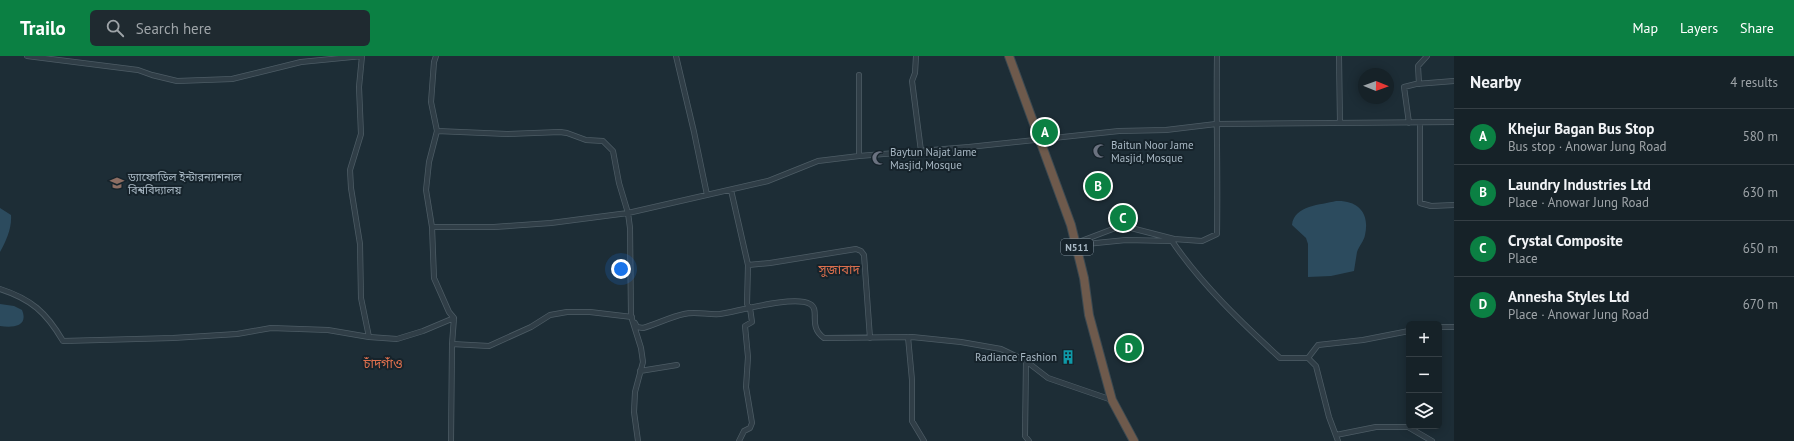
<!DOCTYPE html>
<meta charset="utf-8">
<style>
:root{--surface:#162228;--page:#1f2a30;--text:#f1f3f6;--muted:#9ea4a8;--line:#353f45;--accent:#0b8043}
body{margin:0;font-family:"PT Sans","Noto Sans Bengali",sans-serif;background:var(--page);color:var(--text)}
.controls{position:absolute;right:12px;bottom:12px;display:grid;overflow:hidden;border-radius:6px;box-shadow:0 2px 10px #0003}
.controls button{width:36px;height:36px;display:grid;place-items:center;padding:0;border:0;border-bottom:1px solid var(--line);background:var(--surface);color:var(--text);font:20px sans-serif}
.compass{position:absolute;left:1358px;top:12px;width:36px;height:36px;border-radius:50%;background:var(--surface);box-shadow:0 2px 10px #0003;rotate:91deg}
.you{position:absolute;left:621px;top:213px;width:14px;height:14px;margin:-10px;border:3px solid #fff;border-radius:50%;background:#1a73e8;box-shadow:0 0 0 6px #1a73e833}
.badge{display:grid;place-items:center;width:26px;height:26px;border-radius:50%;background:var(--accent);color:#fff;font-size:13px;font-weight:700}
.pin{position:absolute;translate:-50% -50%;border:2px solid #fff;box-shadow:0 1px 4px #0006}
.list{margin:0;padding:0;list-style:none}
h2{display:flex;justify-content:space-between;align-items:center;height:52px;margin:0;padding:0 16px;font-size:17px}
h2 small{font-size:13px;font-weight:400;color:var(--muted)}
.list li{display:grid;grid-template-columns:26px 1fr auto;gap:12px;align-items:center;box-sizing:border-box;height:56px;padding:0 16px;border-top:1px solid var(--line)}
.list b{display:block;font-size:15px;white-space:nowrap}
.list p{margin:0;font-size:13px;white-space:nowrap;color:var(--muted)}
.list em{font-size:13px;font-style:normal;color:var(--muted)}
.icon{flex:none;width:22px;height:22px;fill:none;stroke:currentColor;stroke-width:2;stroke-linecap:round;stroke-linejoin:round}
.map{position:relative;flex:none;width:1454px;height:385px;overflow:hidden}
header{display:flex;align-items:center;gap:24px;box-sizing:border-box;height:56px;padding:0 20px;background:var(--accent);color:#fff}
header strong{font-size:19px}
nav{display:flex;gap:22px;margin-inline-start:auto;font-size:14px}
.search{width:280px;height:36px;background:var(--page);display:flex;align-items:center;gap:10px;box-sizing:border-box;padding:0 14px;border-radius:6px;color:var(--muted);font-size:15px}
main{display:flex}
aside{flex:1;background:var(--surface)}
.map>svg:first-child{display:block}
</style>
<header>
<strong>Trailo</strong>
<div class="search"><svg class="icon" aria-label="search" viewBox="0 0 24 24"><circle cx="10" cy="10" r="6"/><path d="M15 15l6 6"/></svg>Search here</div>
<nav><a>Map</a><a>Layers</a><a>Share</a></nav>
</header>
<main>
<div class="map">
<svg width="1454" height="385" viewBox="0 0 1454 385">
<rect width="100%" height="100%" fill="#1d2d36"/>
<path fill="#2c4b5e" d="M1336 145C1358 144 1370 157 1365 179 1364 185 1359 190 1357 196 1356 202 1355 209 1354 215L1331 220 1308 221V188L1306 182 1292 169C1294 149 1321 149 1336 145Z
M0 152 11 159C12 172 6 185 0 196Z
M0 248 14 250 22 254C29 271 12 272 0 270Z"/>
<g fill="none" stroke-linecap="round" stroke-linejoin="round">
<defs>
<path id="street" d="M27 0 138 14 152 19 177 25 232 23 301 6 362 0 359 31 361 78 350 114 351 132 360 188 361 242 369 281
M436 0 434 6 431 46 437 75 429 106 426 134 432 171 434 222 449 256 454 262 452 288 451 385
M676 0 694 76 707 139
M916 0 915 17 912 25 921 95
M1339 0 1340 67
M859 19V100
M1419 28 1418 10 1427 0
M1409 67 1404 31 1416 28 1454 25
M1420 67V147L1431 150 1454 149
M731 134 748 209 770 207 856 193 861 195 864 199 870 282
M432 171H494L551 167 628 157 619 127 613 95 603 85 586 84 567 77 560 76 507 78 437 75
M1076 187 1118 171 1131 172 1174 183 1202 185 1217 178C1218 118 1216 59 1217 0
M1076 189 1126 184 1172 185C1201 228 1242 267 1280 302H1308L1316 310 1329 361 1338 385
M0 233C31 243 46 256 63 285L173 282 237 278 271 272 328 274 369 281 397 283 423 275 454 262
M635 267 637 271 643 272C657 268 670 261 684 258 695 255 708 259 720 258 739 255 794 239 810 248 821 254 807 270 824 282L912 281 961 286 1001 293 1026 305 1048 322 1112 344
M1439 271H1454
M908 281 912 324V365L924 385
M452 288 489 290 531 271 550 259 567 256H590L632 261
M1308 302 1318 289 1363 284 1409 275
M1026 305 1025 380 1029 385
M640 315 677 309
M1336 379 1376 371H1408L1432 385
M638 385 634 356 635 336 643 306 641 292 631 260 630 172 628 157 768 125 818 105 859 100 969 91 1119 75 1166 74 1216 68 1454 66
M739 385 744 375 750 372 752 367 746 331 748 301 745 270 752 266 750 252 747 248 748 209"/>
<path id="highway" d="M1009 0 1071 169 1084 222 1089 259 1112 344 1134 385"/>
</defs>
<use href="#street" stroke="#4d5c65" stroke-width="6"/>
<use href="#highway" stroke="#3b4951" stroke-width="10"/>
<use href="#street" stroke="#303e47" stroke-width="4.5"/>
<use href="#highway" stroke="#6e5a4c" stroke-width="8"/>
</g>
<defs>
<symbol id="mosque-bare" viewBox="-9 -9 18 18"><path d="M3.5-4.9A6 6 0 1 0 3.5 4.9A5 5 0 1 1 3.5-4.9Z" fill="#6b7280" stroke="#16232b" stroke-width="2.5" paint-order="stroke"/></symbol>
<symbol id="university-bare" viewBox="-9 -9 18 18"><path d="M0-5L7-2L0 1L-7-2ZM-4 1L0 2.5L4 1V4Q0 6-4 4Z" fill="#8d6e63" stroke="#16232b" stroke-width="2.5" paint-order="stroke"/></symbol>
<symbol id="building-bare" viewBox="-9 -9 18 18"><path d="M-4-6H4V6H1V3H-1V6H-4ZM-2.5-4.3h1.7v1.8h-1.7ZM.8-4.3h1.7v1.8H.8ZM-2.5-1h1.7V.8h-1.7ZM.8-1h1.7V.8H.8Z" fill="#0f9aa8" stroke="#16232b" stroke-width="2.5" paint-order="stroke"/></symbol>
</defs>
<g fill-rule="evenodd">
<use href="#mosque-bare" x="1090" y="85" width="20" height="20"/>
<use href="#mosque-bare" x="869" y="92" width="20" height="20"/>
<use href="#university-bare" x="107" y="117" width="20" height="20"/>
<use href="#building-bare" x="1058" y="291" width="20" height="20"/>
</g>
<g text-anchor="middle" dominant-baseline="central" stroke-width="4" stroke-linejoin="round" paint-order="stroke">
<rect fill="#16232b" stroke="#7d8c97" stroke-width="1" x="1061" y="183" width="32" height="16" rx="3"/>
<g font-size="10" font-weight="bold" fill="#a9b9c5">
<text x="1077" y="191">N511</text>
</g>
<g font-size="11" fill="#a9b9c5" stroke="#16232b" text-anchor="start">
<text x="1111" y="89">Baitun Noor Jame<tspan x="1111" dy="13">Masjid, Mosque</tspan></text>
<text x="890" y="96">Baytun Najat Jame<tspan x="890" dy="13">Masjid, Mosque</tspan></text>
<text x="128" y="121">ড্যাফোডিল ইন্টারন্যাশনাল<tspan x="128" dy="13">বিশ্ববিদ্যালয়</tspan></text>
<text x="1057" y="301" text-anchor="end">Radiance Fashion</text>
</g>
<g font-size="13" fill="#dc6f4d" stroke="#16232b">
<text x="839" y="213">সুজাবাদ</text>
<text x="383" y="307">চাঁদগাঁও</text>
</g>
</g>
</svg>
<div class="controls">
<button>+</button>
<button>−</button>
<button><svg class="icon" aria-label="layers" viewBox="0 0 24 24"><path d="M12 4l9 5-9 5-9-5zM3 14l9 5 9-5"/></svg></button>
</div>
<svg class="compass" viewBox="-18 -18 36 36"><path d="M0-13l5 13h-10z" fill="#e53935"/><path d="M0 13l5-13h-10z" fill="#9ea4a8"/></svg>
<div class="you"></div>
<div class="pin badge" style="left:1045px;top:76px">A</div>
<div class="pin badge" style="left:1098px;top:130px">B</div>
<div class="pin badge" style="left:1123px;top:162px">C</div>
<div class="pin badge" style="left:1129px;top:292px">D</div>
</div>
<aside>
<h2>Nearby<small>4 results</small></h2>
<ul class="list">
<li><span class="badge">A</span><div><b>Khejur Bagan Bus Stop</b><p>Bus stop · Anowar Jung Road</p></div><em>580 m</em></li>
<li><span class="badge">B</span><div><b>Laundry Industries Ltd</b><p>Place · Anowar Jung Road</p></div><em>630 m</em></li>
<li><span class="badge">C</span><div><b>Crystal Composite</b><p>Place</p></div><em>650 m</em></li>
<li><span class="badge">D</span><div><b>Annesha Styles Ltd</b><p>Place · Anowar Jung Road</p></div><em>670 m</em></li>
</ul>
</aside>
</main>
